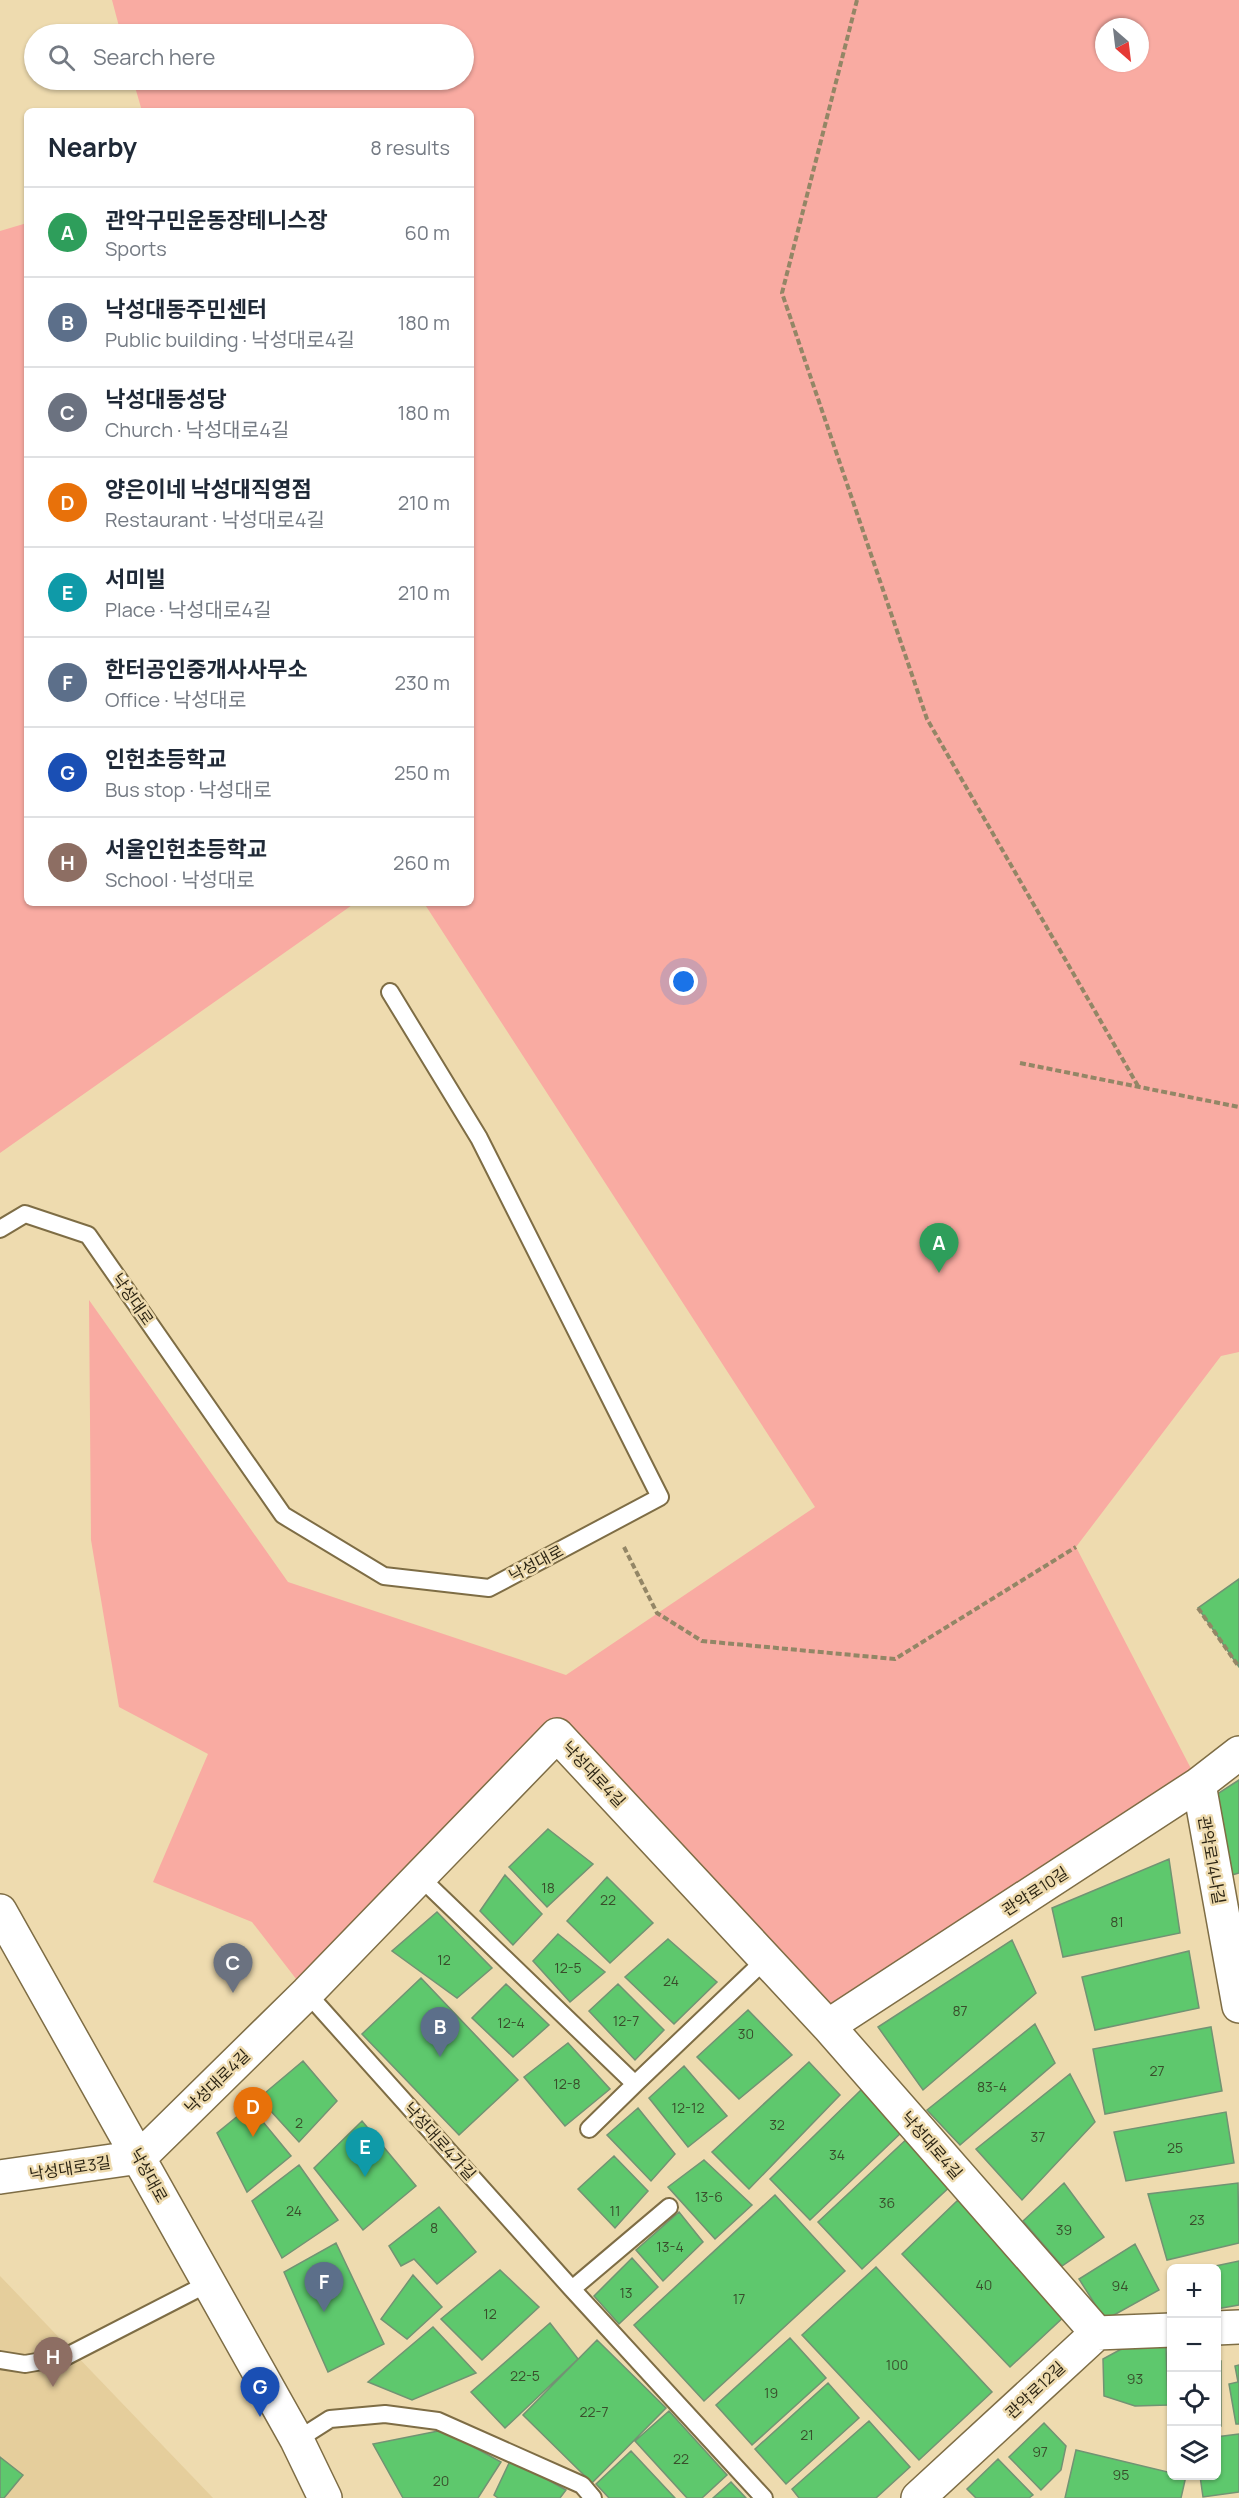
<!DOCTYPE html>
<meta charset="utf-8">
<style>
:root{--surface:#fff;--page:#f6f6f7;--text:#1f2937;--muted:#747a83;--line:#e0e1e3;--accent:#4c73e7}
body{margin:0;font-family:Manrope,"Noto Sans KR",sans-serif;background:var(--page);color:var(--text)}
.controls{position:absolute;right:18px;bottom:18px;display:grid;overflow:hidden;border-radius:9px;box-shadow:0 2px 4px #0004}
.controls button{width:54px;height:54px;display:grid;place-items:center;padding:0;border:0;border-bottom:2px solid var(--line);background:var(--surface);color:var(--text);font:30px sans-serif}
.compass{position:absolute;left:1095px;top:18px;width:54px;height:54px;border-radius:50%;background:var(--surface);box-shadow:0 2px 4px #0004;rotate:152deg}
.you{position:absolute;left:684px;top:982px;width:21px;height:21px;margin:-15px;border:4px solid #fff;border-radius:50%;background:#1a73e8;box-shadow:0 0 0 9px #1a73e833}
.badge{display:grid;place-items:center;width:39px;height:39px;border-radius:50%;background:var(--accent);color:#fff;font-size:20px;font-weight:700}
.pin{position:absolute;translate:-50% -50px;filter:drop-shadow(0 2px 3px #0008)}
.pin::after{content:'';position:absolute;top:32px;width:21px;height:18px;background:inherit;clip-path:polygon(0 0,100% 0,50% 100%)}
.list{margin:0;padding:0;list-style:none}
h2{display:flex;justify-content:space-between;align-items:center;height:78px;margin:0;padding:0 24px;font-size:26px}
h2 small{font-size:20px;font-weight:400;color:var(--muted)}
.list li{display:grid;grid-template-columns:39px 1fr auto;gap:18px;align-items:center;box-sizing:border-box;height:90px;padding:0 24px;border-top:2px solid var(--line)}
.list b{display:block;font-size:22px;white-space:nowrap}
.list p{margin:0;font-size:20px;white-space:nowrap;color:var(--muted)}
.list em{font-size:20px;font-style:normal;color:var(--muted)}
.icon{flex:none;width:33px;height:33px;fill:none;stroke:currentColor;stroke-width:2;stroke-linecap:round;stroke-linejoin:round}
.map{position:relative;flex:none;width:1239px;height:2498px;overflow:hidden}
.search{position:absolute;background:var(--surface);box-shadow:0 2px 4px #0004;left:24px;top:24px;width:450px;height:66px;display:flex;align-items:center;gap:15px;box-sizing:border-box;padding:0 21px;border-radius:33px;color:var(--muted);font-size:22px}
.panel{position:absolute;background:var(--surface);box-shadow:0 2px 4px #0004;left:24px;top:108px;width:450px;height:798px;border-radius:9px}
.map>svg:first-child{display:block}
</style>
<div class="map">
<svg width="1239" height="2498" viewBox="0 0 1239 2498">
<rect width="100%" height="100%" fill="#eedbaf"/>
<path fill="#e5ce9c" d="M0 2276 213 2498H0Z"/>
<path fill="#f9aba2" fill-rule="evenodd" d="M112 0H1239V1352L1221 1356 1076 1547 1199 1784 828 2026 557 1735 307 1993 252 1922 153 1882 208 1754 119 1707 91 1540 89 1300 288 1582 566 1675 815 1507 424 903H471V111H142L133 80H464V34H121ZM1104 27H1140V63H1104Z
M27 223V903H355L0 1153V231Z"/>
<path fill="#5ec86d" stroke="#719373" stroke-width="1.5" d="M1239 1579V1667L1198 1608Z
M1239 1780V1873L1225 1877 1214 1796Z
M548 1829 593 1864 547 1907 509 1867Z
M1169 1859 1180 1933 1063 1957 1052 1908Z
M505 1875 542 1914 513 1945 480 1911Z
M607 1877 653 1923 610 1963 567 1921Z
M437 1912 492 1968 457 1998 392 1951Z
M558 1934 605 1972 570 2002 533 1961Z
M668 1939 717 1982 674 2024 625 1977Z
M1012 1940 1036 1993 923 2090 878 2027Z
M1189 1951 1199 2008 1095 2030 1082 1977Z
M421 1978 518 2080 459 2135 362 2034Z
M506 1984 549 2025 513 2057 472 2018Z
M618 1984 664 2030 635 2060 589 2011Z
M748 2010 792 2055 739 2099 697 2057Z
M1035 2024 1055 2063 960 2145 927 2110Z
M1211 2027 1222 2091 1105 2114 1093 2049Z
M568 2043 610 2089 565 2126 524 2077Z
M303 2061 337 2101 299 2142 259 2098Z
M809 2062 840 2095 749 2189 712 2152Z
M684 2066 727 2116 688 2147 649 2098Z
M1070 2074 1095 2122 1022 2200 976 2149Z
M863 2088 904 2130 810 2220 770 2179Z
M250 2106 291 2156 247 2192 217 2133Z
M638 2108 675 2154 651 2181 607 2135Z
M1226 2112 1234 2163 1126 2181 1114 2132Z
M362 2121 416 2186 363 2230 314 2168Z
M911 2135 955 2182 862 2269 818 2222Z
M614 2156 648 2191 615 2228 578 2189Z
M704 2160 752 2205 715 2239 668 2187Z
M299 2165 338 2220 282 2258 252 2201Z
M1064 2183 1104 2237 1062 2266 1023 2221Z
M1238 2183 1239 2243 1167 2260 1148 2194Z
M775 2195 845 2271 704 2401 634 2325Z
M958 2200 1067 2314 1010 2367 902 2254Z
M439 2207 476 2252 437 2284 414 2259 401 2266 389 2246Z
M679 2212 703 2242 663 2281 636 2250Z
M336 2243 384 2344 328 2372 284 2272Z
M1135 2244 1159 2290 1105 2320 1079 2279Z
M632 2258 658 2287 619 2324 594 2296Z
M1239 2261V2305L1216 2309V2268H1206Z
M876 2267 992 2392 919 2460 802 2335Z
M500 2270 539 2307 482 2360 441 2319Z
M413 2275 442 2307 407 2339 381 2319Z
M550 2323 578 2359 505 2428 471 2392Z
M433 2327 476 2373 412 2400 368 2382Z
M790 2338 826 2378 752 2445 716 2405Z
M597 2340 666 2408 592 2483 523 2415Z
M1166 2346 1168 2405 1135 2406 1104 2396 1103 2359 1125 2347Z
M1216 2361H1221V2426H1216Z
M1239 2365V2424H1236L1229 2384 1238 2382 1235 2366Z
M828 2383 859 2418 786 2484 755 2449Z
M669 2411 727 2475 702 2498H687L635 2441Z
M869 2421 910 2467 876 2498H799L792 2489Z
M1044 2423 1066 2446 1061 2470 1041 2490 1009 2457Z
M443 2430 501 2462 478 2498H403L373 2444Z
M1239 2434V2492L1203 2497 1200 2476H1216V2437Z
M1076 2450 1172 2473V2476H1186L1181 2498H1065Z
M631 2451 675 2498H609L596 2484Z
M0 2457 23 2475 4 2498H0Z
M511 2459 566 2490 560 2498H498L494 2495Z
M998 2459 1033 2495 1029 2498H976L967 2489Z
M731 2482 746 2498H713Z"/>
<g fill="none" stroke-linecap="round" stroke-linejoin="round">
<defs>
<path id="lane" d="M0 1229 25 1214 88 1235 283 1515 384 1576 489 1588 660 1497 479 1138 390 992
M420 1877 635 2084 766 1959
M307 1993 572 2289 764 2498
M589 2129 635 2084
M572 2289 669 2207
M0 2360 25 2364 65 2357 209 2283
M297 2440 330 2419 385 2414 438 2421 582 2485 593 2498"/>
<path id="street" d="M1199 1784 1239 2006
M0 1911 297 2440 325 2498
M828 2026 1199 1784 1239 1753
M140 2157 307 1993 557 1735 828 2026 1097 2333
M0 2177 140 2157
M1216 2328 1239 2327
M918 2498 1097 2333 1172 2330"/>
</defs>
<use href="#lane" stroke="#7e6d45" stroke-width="20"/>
<use href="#street" stroke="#7e6d45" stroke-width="36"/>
<path stroke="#938666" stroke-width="4" stroke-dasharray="6 3" stroke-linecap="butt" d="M857 0 782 293 927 719 1138 1086
M1020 1063 1239 1107
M624 1547 657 1613 702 1641 895 1659 1076 1547
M1198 1608 1239 1667"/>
<use href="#lane" stroke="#fff" stroke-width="16"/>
<use href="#street" stroke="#fff" stroke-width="33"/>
</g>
<g text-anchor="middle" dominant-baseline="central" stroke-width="5" stroke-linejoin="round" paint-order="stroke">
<g font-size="14" fill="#394e2b">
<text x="548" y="1887">18</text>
<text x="608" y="1899">22</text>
<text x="1117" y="1921">81</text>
<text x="444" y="1959">12</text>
<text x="568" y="1967">12-5</text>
<text x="671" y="1980">24</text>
<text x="960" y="2010">87</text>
<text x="626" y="2020">12-7</text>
<text x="511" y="2022">12-4</text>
<text x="746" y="2033">30</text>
<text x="1157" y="2070">27</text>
<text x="567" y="2083">12-8</text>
<text x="992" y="2086">83-4</text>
<text x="688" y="2107">12-12</text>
<text x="299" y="2122">2</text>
<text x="777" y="2124">32</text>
<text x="1038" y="2136">37</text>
<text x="1175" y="2147">25</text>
<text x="837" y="2154">34</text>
<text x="709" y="2196">13-6</text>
<text x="887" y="2202">36</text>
<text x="294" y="2210">24</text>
<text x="615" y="2210">11</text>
<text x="1197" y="2219">23</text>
<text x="434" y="2227">8</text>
<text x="1064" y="2229">39</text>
<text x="670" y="2246">13-4</text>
<text x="984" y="2284">40</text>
<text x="1120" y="2285">94</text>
<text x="626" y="2292">13</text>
<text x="739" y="2298">17</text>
<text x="490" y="2313">12</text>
<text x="897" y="2364">100</text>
<text x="525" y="2375">22-5</text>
<text x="1135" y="2378">93</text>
<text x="771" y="2392">19</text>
<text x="594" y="2411">22-7</text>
<text x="807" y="2434">21</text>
<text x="1040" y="2451">97</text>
<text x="681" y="2458">22</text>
<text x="1121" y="2474">95</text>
<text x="441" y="2480">20</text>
</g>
<g font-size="16" fill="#2d2615" stroke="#eedbaf">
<text transform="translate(133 1299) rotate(55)">낙성대로</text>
<text transform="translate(536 1563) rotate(-28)">낙성대로</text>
<text transform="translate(594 1774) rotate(47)">낙성대로4길</text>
<text transform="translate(1212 1860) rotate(80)">관악로14나길</text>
<text transform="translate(1035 1891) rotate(-33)">관악로10길</text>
<text transform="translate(217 2081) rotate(-44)">낙성대로4길</text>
<text transform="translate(440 2141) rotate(48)">낙성대로4가길</text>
<text transform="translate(932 2145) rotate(49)">낙성대로4길</text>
<text transform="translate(70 2168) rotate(-9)">낙성대로3길</text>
<text transform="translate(149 2175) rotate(61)">낙성대로</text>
<text transform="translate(1035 2390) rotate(-43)">관악로12길</text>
</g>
</g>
</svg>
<div class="controls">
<button>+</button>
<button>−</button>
<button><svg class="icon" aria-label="locate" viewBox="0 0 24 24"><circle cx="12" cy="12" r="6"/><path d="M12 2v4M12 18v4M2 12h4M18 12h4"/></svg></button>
<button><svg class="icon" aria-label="layers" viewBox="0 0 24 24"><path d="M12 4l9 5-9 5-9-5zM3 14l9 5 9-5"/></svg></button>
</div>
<svg class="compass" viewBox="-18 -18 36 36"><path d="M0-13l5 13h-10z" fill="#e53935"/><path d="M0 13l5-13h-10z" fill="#747a83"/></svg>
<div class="you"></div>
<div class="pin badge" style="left:939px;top:1273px;background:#2e9e5b">A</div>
<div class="pin badge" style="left:440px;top:2057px;background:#5c6f8a">B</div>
<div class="pin badge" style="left:233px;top:1993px;background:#6b7280">C</div>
<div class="pin badge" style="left:253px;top:2137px;background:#e8710a">D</div>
<div class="pin badge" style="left:365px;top:2177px;background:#0f9aa8">E</div>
<div class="pin badge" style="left:324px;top:2312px;background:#5c6f8a">F</div>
<div class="pin badge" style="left:260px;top:2417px;background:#1a4fb4">G</div>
<div class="pin badge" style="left:53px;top:2387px;background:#8d6e63">H</div>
<div class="search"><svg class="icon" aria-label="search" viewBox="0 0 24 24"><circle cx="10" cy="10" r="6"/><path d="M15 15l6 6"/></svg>Search here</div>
<section class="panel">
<h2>Nearby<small>8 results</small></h2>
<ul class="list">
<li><span class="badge" style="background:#2e9e5b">A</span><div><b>관악구민운동장테니스장</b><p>Sports</p></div><em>60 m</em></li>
<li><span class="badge" style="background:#5c6f8a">B</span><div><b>낙성대동주민센터</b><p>Public building · 낙성대로4길</p></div><em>180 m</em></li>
<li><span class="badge" style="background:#6b7280">C</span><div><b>낙성대동성당</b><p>Church · 낙성대로4길</p></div><em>180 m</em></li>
<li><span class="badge" style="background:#e8710a">D</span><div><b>양은이네 낙성대직영점</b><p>Restaurant · 낙성대로4길</p></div><em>210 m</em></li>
<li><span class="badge" style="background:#0f9aa8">E</span><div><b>서미빌</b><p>Place · 낙성대로4길</p></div><em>210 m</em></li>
<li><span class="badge" style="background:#5c6f8a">F</span><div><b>한터공인중개사사무소</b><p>Office · 낙성대로</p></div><em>230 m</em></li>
<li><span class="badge" style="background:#1a4fb4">G</span><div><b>인헌초등학교</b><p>Bus stop · 낙성대로</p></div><em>250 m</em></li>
<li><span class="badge" style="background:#8d6e63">H</span><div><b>서울인헌초등학교</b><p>School · 낙성대로</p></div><em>260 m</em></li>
</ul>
</section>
</div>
